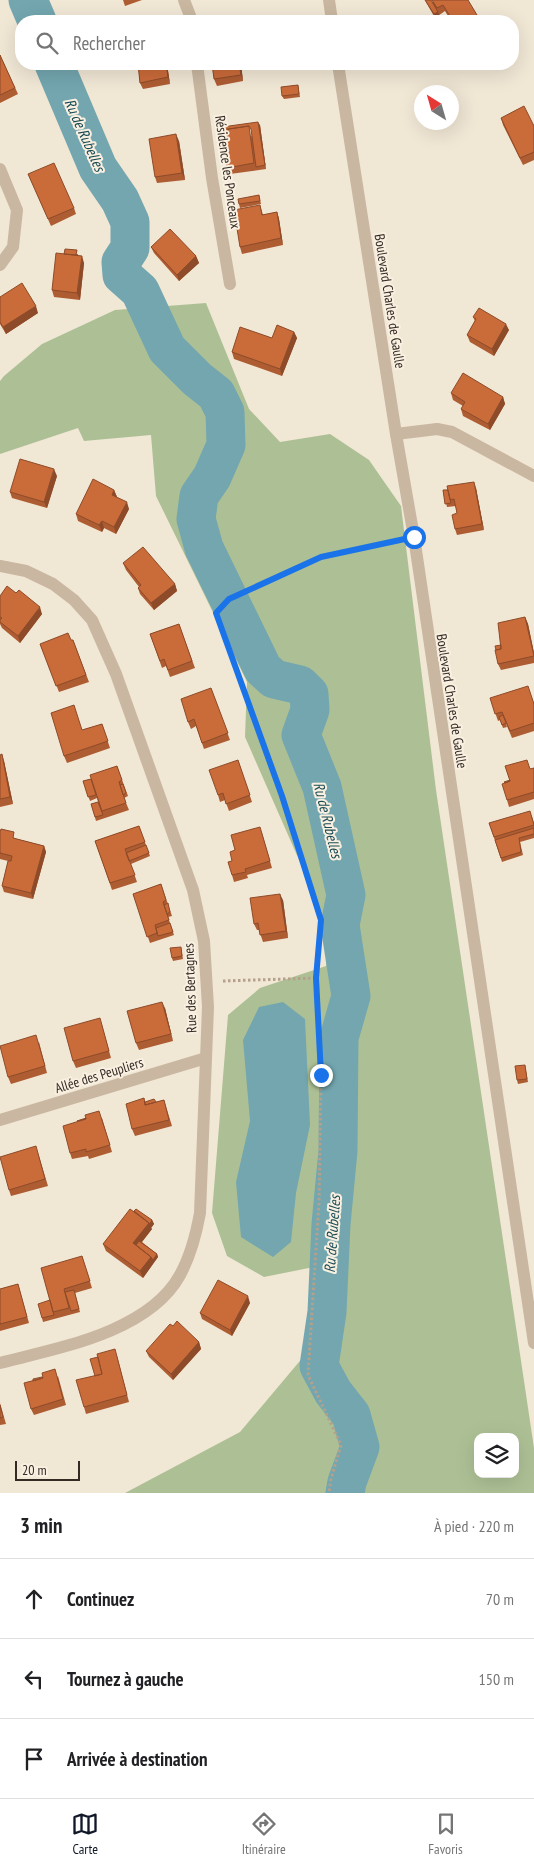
<!DOCTYPE html>
<html lang="fr">
<meta charset="utf-8">
<style>
:root{--surface:#fff;--page:#f2f2f2;--text:#202124;--muted:#757577;--line:#e0e0e0;--accent:#111827}
body{margin:0;font-family:"PT Sans Narrow",sans-serif;background:var(--page);color:var(--text)}
.controls{position:absolute;right:15px;bottom:15px;display:grid;overflow:hidden;border-radius:10px;box-shadow:0 5px 20px #0002}
.controls button{width:45px;height:45px;display:grid;place-items:center;padding:0;border:0;border-bottom:1px solid var(--line);background:var(--surface);color:var(--text);font:25px sans-serif}
.compass{position:absolute;left:414px;top:85px;width:45px;height:45px;border-radius:50%;background:var(--surface);box-shadow:0 5px 20px #0002;rotate:323deg}
.scale{position:absolute;left:15px;bottom:12px;width:65px;box-sizing:border-box;padding-left:5px;border:2px solid #332a24;border-top:0;font-size:14px;line-height:18px;white-space:nowrap;color:#332a24;-webkit-text-stroke:4px #f9f0e1;paint-order:stroke}
.stop{position:absolute;width:15px;height:15px;margin:-11px;border:4px solid #1a73e8;border-radius:50%;background:#fff}
.stop.end{background:#1a73e8;border-color:#fff;box-shadow:0 1px 5px #0008}
.list{margin:0;padding:0;list-style:none}
h2{display:flex;justify-content:space-between;align-items:center;height:65px;margin:0;padding:0 20px;font-size:21px}
h2 small{font-size:16px;font-weight:400;color:var(--muted)}
.list li{display:grid;grid-template-columns:32px 1fr auto;gap:15px;align-items:center;box-sizing:border-box;height:80px;padding:0 20px;border-top:1px solid var(--line)}
.list b{display:block;font-size:19px;white-space:nowrap}
.list em{font-size:16px;font-style:normal;color:var(--muted)}
.icon{flex:none;width:28px;height:28px;fill:none;stroke:currentColor;stroke-width:2;stroke-linecap:round;stroke-linejoin:round}
.map{position:relative;flex:none;width:534px;height:1493px;overflow:hidden}
.search{position:absolute;background:var(--surface);box-shadow:0 5px 20px #0002;left:15px;right:15px;top:15px;height:55px;display:flex;align-items:center;gap:12px;box-sizing:border-box;padding:0 18px;border-radius:20px;color:var(--muted);font-size:19px}
.sheet{height:305px;background:var(--surface)}
nav{display:flex;justify-content:space-around;align-items:center;box-sizing:border-box;height:70px;border-top:1px solid var(--line);background:var(--surface);font-size:14px;color:var(--muted)}
nav a{display:grid;justify-items:center;gap:2px}
nav .on{color:var(--accent)}
.map>svg:first-child{display:block}
</style>
<div class="map">
<svg width="534" height="1493" viewBox="0 0 534 1493">
<rect width="100%" height="100%" fill="#f1e7d5"/>
<path fill="#adc095" fill-rule="evenodd" d="M206 303 249 409 280 442 330 434 369 460 401 506 436 790 534 1448V1493H125L240 1432 304 1356 319 1266 264 1277 227 1256 212 1213 228 1015 260 988 326 966 332 935 245 737 247 682 156 496 151 435 84 441 78 428 0 454V381L4 376 42 344 115 310ZM478 1437H515V1474H478Z"/>
<path fill="#73a6af" d="M283 1002 305 1019 310 1125 296 1193 291 1242 273 1257 241 1237 236 1182 250 1121 243 1040 259 1007Z"/>
<g fill="none" stroke-linecap="round" stroke-linejoin="round">
<path stroke="#73a6af" stroke-width="39" d="M28 0 37 21
M54 64 98 168 120 200 130 222V248L121 262 122 275 140 291 167 349 197 379 216 394 225 412 226 445 212 477 199 496 196 519 204 548 263 669 274 679 300 685 309 694 310 710 301 735 322 787 346 895 340 925 351 996 339 1038 338 1151 331 1224 327 1312 319 1366 333 1392 351 1415 360 1447 347 1482 345 1493"/>
<path stroke="#b5a18b" stroke-width="3" stroke-dasharray="2.5 2.5" stroke-linecap="butt" d="M316 978 321 1075 319 1202 308 1375 341 1445 331 1479 329 1493
M223 981 316 978 321 920 282 795 216 613 229 599 321 557 398 540"/>
<path stroke="#c9b7a1" stroke-width="12" d="M184 0 192 21
M197 64 212 178 230 284
M0 169 17 210 13 247 0 265
M396 434 437 429 452 432 534 476
M0 566 26 571 53 584 74 600 92 620 116 674 193 890 204 941 208 1007 200 1213C196 1235 191 1255 180 1275 149 1332 58 1348 0 1363
M0 1120 206 1058"/>
<path stroke="#c9b7a1" stroke-width="12" d="M329 0 332 21
M338 64 396 434 414 537 534 1343"/>
</g>
<path fill="#ae5c32" d="M123 0H142L125 6Z
M425 0 477 15 479 21H451L445 11 435 18 427 4Z
M0 55 18 94 0 103Z
M138 64H167L170 84 143 89 140 83Z
M241 64 243 81 217 86 214 79Z
M298 85 300 97 284 99 282 96Z
M501 118 534 126V160L523 165 503 125Z
M260 125 266 169 230 174 227 168Z
M179 141 185 180 157 183 155 177Z
M28 174 74 208 76 214 51 226Z
M259 195 261 204 240 208 239 204Z
M260 205 263 215 277 212 279 219 283 245 242 254 240 247Z
M151 247 196 256 199 263 179 281 154 253Z
M64 254H78V256L84 263 80 300 54 297 52 290Z
M0 297 38 313 6 334 0 324Z
M473 317 509 330 494 356 470 342 467 335 475 321Z
M294 332 297 338 282 376 234 359 232 352 272 338Z
M451 393 503 397 505 404 490 430 463 416 461 409 463 406 453 400Z
M57 476 47 508 12 498 10 492Z
M476 488 484 530 457 535 455 529 457 513 456 506 447 507 443 490Z
M114 490 117 497 129 509 116 534 104 528 102 532 78 521 76 514Z
M123 563 175 584 177 591 154 610 140 594 138 588 139 587 126 570Z
M0 596 42 614 20 643 2 628 0 624Z
M525 617 528 624 534 653V663L501 670 498 664 501 645Z
M179 624 195 668 170 677 166 666 162 668 150 634Z
M73 640 89 682 59 692 40 644Z
M211 688 230 740 204 749 196 726 191 729 188 722Z
M490 698 534 703V731L512 738 504 719 507 727 503 728 500 720 498 721Z
M102 724 110 748 67 763 64 756 82 730Z
M0 755 4 761 13 804 0 807Z
M238 760 252 802 229 811 225 800 220 802 218 795Z
M117 766 128 796 124 798 129 810 96 821 91 804 98 802 97 798 90 801 83 781 91 779Z
M534 768V799L509 807 507 800 505 783Z
M532 817 534 823V838L520 842 523 855 502 862 489 823Z
M139 826 150 856 131 864 129 859 137 882 112 890 95 841Z
M0 832 17 839 44 846 46 852 33 899 4 892 2 886 8 861 0 859Z
M262 833 272 868 247 875 248 878 234 882 232 875V861L235 850Z
M161 884 172 916 168 917 174 935 150 943 133 894Z
M283 900 288 938 263 942 259 930H257L254 924Z
M181 947 183 959 173 961 172 958Z
M165 1008 173 1041 139 1050 136 1043Z
M102 1025 111 1058 76 1068 73 1061Z
M39 1042 47 1073 11 1084 8 1077Z
M525 1065 528 1082 518 1084 517 1080Z
M144 1098 145 1102H156L164 1100 172 1126 135 1136 132 1129Z
M102 1118 112 1152 89 1159 88 1156 72 1159 70 1153Z
M38 1153 48 1186 11 1196 9 1190Z
M134 1211 152 1220 154 1224 151 1228 152 1229 142 1242 157 1254 158 1257 143 1278 106 1251 103 1244Z
M82 1256 92 1288 75 1293 80 1312 43 1322 42 1318 50 1300Z
M18 1284 29 1323 0 1331V1289Z
M250 1303 232 1336 202 1319 200 1313Z
M199 1342 201 1349 173 1380 149 1357 146 1351Z
M117 1356 129 1402 86 1414 84 1407 95 1376Z
M58 1376 66 1405 34 1415 31 1409Z
M0 1403 6 1424 0 1425Z"/>
<path fill="#8d4b29" d="M438 12 439 15 435 18 434 14Z
M166 64H167L170 84 168 77Z
M239 64H241L243 81 241 75Z
M258 122 260 125 266 169 265 165Z
M176 134 179 141 185 180 182 173Z
M277 212 279 219 283 245 281 238Z
M82 256 84 263 80 300 77 293Z
M196 256 199 263 179 281 177 275Z
M36 306 38 313 6 334 3 327Z
M506 324 509 330 494 356 492 349Z
M294 332 297 338 282 376 280 369Z
M503 397 505 404 490 430 488 424Z
M54 469 57 476 47 508 44 502Z
M474 482 476 488 484 530 482 524Z
M114 490 117 497 112 495Z
M127 502 129 509 116 534 114 527Z
M102 521 104 528 102 532 99 525Z
M175 584 177 591 154 610 151 603Z
M40 607 42 614 20 643 18 636Z
M525 617 528 624 534 653V657Z
M2 754 4 761 13 804 10 797Z
M44 846 46 852 33 899 31 893Z
M280 894 283 900 288 938 286 931Z
M162 1002 165 1008 173 1041 171 1034Z
M152 1220 154 1224 151 1228 152 1229 137 1248 133 1243 149 1223Z
M157 1254 158 1257 143 1278 140 1271 151 1257Z
M248 1296 250 1303 232 1336 230 1330Z
M199 1342 201 1349 173 1380 171 1374Z"/>
<path fill="#ca6b3a" stroke="#8d4b29" d="M425 0H431L438 12 434 14Z
M432 0H468L477 15 466 21H453L443 5 437 8Z
M0 55 15 88 0 95Z
M138 64H166L168 77 140 83Z
M212 64H239L241 75 214 79Z
M298 85 299 94 282 96 281 87Z
M524 106 534 126V152L520 158 501 118Z
M258 122 265 165 256 167 251 129 249 126 222 130V127Z
M249 126 254 163 227 168 222 130Z
M176 134 182 173 155 177 149 139Z
M54 163 74 208 48 219 28 174Z
M259 195 260 201 239 204 238 199Z
M260 205 262 215 277 212 281 238 240 247 234 210Z
M170 229 196 256 177 275 151 247Z
M65 249 77 250 76 255 64 254Z
M56 253 82 256 77 293 52 290Z
M22 283 36 306 3 327 0 322V297Z
M479 308 506 324 492 349 467 335 476 319 473 317Z
M277 325 294 332 280 369 232 352 240 327 272 338Z
M463 373 503 397 488 424 461 409 465 402 451 393Z
M20 459 54 469 44 502 10 492Z
M93 479 114 490 112 495 127 502 114 527 102 521 99 525 76 514Z
M474 482 482 524 455 529 452 515 457 513 454 499 450 500 447 486Z
M443 490H448L451 503 445 504Z
M143 547 175 584 151 603 138 588 141 585 123 563Z
M7 586 16 593 19 590 40 607 18 636 0 622V620L2 618 0 617V596Z
M525 617 534 656 498 664 495 650 501 649 498 623Z
M179 624 192 661 168 670 164 659 160 661 150 634Z
M68 633 71 640H73L86 675 56 686 40 644Z
M501 645V649L496 650 495 646Z
M528 686 534 704V723L510 731 502 712 495 714 490 698Z
M211 688 228 733 202 743 194 719 188 722 181 699Z
M74 705 82 730 102 724 108 741 64 756 51 713Z
M503 715 506 723 502 725 499 717Z
M2 754 10 797 0 799V755Z
M238 760 250 795 226 804 223 793 218 795 209 770Z
M527 760 530 769 534 768V792L507 800 502 784 510 781 505 766Z
M117 766 122 780 119 782 126 803 102 811 90 775Z
M91 779 96 795 88 797 83 781Z
M510 780V781L505 783 504 782Z
M123 784 126 793 123 795 120 785Z
M98 802 103 815 95 817 91 804Z
M530 811 534 825 494 837 489 823Z
M139 826 145 842 125 849 135 875 110 883 95 841Z
M260 827 270 861 245 869 246 872 232 875 228 862 232 861 230 852 235 850 231 835Z
M534 828V834L519 838 521 852 501 858 495 840Z
M1 829 14 832 13 838 44 846 31 893 2 886 8 861H11L12 856 0 853V832Z
M146 845 149 853 129 861 126 853Z
M161 884 166 900 163 902 169 920 155 925 157 933 147 937 133 894Z
M280 894 286 931 260 935 258 923 254 924 250 898Z
M168 903 170 912 167 914 164 905Z
M170 923 173 932 158 936 156 928Z
M181 947 182 956 172 958 170 948Z
M162 1002 171 1034 136 1043 127 1011Z
M100 1018 109 1051 73 1061 64 1028Z
M36 1035 45 1066 8 1077 0 1046Z
M525 1065 527 1079 517 1080 515 1066Z
M144 1098 145 1105 164 1100 169 1120 132 1129 126 1104Z
M154 1099 156 1102 145 1105V1102Z
M99 1111 110 1145 86 1152V1149L70 1153 63 1126 86 1119 85 1115Z
M86 1118V1119L77 1121Z
M36 1146 45 1179 9 1190 0 1157Z
M130 1209 149 1223 133 1243 151 1257 140 1271 103 1244Z
M136 1209 152 1220 150 1224 149 1223 134 1211Z
M139 1241 157 1254 153 1260 151 1257 136 1245Z
M82 1256 90 1281 64 1289 69 1308 53 1312 41 1268Z
M218 1280 248 1296 230 1330 200 1313Z
M18 1284 27 1317 0 1324V1289Z
M74 1290 79 1309 71 1311 65 1292Z
M50 1300 54 1315 42 1318 38 1304Z
M177 1321 199 1342 171 1374 146 1351 170 1324 173 1326Z
M115 1349 127 1395 84 1407 76 1380 102 1374 97 1354Z
M98 1357 102 1374 95 1376 90 1359Z
M55 1369 63 1399 31 1409 24 1383 43 1378 42 1373Z
M42 1377 43 1378 33 1381V1379Z
M0 1405 3 1417 0 1418Z"/>
<g fill="none" stroke-linecap="round" stroke-linejoin="round">
<path stroke="#1a73e8" stroke-width="6" d="M321 1075 316 978 321 920 282 796 216 613 229 599 321 557 414 537"/>
</g>
<g text-anchor="middle" dominant-baseline="central" stroke-width="4" stroke-linejoin="round" paint-order="stroke">
<g font-size="14" fill="#332a24" stroke="#f9f0e1">
<text transform="translate(228 172) rotate(82)">Résidence les Ponceaux</text>
<text transform="translate(390 301) rotate(81)">Boulevard Charles de Gaulle</text>
<text transform="translate(452 701) rotate(81)">Boulevard Charles de Gaulle</text>
<text transform="translate(190 988) rotate(-92)">Rue des Bertagnes</text>
<text transform="translate(99 1075) rotate(-17)">Allée des Peupliers</text>
</g>
<g font-size="15" font-style="italic" fill="#194b55" stroke="#f9f0e1">
<text transform="translate(85 135) rotate(66)">Ru de Rubelles</text>
<text transform="translate(328 820) rotate(76)">Ru de Rubelles</text>
<text transform="translate(332 1234) rotate(-86)">Ru de Rubelles</text>
</g>
</g>
</svg>
<div class="controls">
<button><svg class="icon" aria-label="layers" viewBox="0 0 24 24"><path d="M12 4l9 5-9 5-9-5zM3 14l9 5 9-5"/></svg></button>
</div>
<svg class="compass" viewBox="-18 -18 36 36"><path d="M0-13l5 13h-10z" fill="#e53935"/><path d="M0 13l5-13h-10z" fill="#757577"/></svg>
<div class="scale">20 m</div>
<div class="stop" style="left:414px;top:537px"></div>
<div class="stop end" style="left:321px;top:1075px"></div>
<div class="search"><svg class="icon" aria-label="search" viewBox="0 0 24 24"><circle cx="10" cy="10" r="6"/><path d="M15 15l6 6"/></svg>Rechercher</div>
</div>
<section class="sheet">
<h2>3 min<small>À pied · 220 m</small></h2>
<ul class="list">
<li><svg class="icon" aria-label="ahead" viewBox="0 0 24 24"><path d="M12 20V5M6 11l6-6 6 6"/></svg><div><b>Continuez</b></div><em>70 m</em></li>
<li><svg class="icon" aria-label="left" viewBox="0 0 24 24"><path d="M17 20v-9H6M10 6l-5 5 5 5"/></svg><div><b>Tournez à gauche</b></div><em>150 m</em></li>
<li><svg class="icon" aria-label="arrive" viewBox="0 0 24 24"><path d="M6 21V4h12l-3 4 3 4H6"/></svg><div><b>Arrivée à destination</b></div></li>
</ul>
</section>
<nav>
<a class="on"><svg class="icon" aria-label="map" viewBox="0 0 24 24"><path d="M3 6l6-2 6 2 6-2v14l-6 2-6-2-6 2zM9 4v14M15 6v14"/></svg>Carte</a>
<a><svg class="icon" aria-label="directions" viewBox="0 0 24 24"><path d="M12 3l9 9-9 9-9-9zM9 14v-3h6M13 9l2 2-2 2"/></svg>Itinéraire</a>
<a><svg class="icon" aria-label="saved" viewBox="0 0 24 24"><path d="M7 4h10v16l-5-4-5 4z"/></svg>Favoris</a>
</nav>
